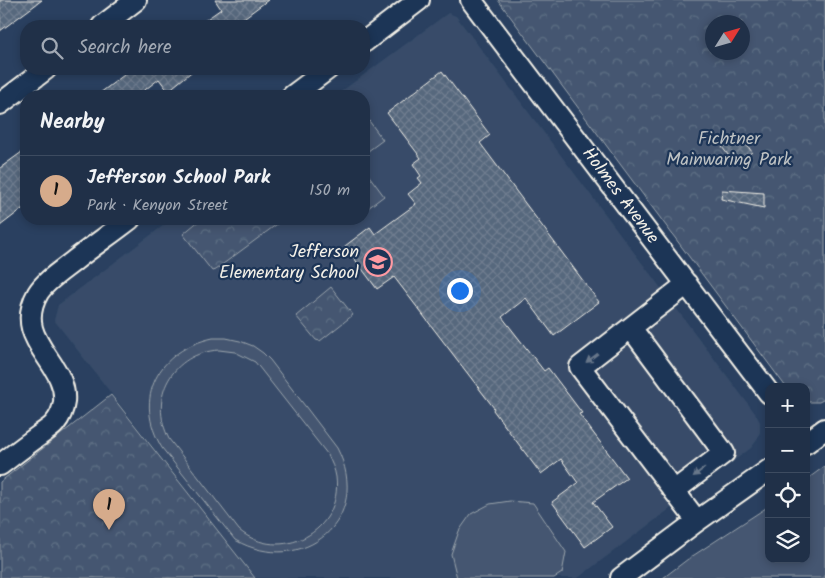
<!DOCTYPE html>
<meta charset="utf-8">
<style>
:root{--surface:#203048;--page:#28384f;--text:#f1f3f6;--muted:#a2a9b4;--line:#3d4b60;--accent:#d6ab8b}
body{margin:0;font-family:Kalam,sans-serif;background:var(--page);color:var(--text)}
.controls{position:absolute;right:15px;bottom:15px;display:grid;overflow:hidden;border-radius:10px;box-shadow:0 2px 8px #0003}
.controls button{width:45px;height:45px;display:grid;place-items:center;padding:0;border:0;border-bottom:1px solid var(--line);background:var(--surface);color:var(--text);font:25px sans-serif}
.compass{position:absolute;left:705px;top:15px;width:45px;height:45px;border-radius:50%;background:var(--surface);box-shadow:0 2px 8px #0003;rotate:53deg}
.you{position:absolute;left:459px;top:290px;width:18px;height:18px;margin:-12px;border:4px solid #fff;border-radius:50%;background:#1a73e8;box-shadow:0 0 0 8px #1a73e833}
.badge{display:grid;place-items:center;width:32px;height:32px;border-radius:50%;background:var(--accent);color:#111;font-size:16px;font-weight:700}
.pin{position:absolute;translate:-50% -41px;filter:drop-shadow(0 1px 2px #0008)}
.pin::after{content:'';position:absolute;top:26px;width:18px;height:15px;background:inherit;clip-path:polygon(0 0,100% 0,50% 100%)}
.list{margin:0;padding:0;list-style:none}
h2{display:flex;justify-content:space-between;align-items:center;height:65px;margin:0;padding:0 20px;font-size:21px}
h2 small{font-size:16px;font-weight:400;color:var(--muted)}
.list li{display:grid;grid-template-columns:32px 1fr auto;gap:15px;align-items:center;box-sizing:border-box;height:70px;padding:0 20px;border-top:1px solid var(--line)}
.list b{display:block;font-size:19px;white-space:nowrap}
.list p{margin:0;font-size:16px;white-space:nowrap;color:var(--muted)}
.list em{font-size:16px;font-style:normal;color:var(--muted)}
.icon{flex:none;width:28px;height:28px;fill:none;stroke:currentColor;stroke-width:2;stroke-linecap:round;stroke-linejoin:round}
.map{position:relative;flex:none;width:825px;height:578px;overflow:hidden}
.search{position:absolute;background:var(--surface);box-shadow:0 2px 8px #0003;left:20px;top:20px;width:350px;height:55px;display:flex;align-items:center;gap:12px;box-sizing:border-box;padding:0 18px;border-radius:20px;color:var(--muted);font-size:19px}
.panel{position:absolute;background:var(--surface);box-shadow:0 2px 8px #0003;left:20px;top:90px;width:350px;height:135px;border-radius:20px}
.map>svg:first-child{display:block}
</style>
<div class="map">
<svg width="825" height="578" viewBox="0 0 825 578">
<defs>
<pattern id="park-crowns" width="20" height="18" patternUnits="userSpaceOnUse" patternTransform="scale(1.25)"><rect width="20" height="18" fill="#445771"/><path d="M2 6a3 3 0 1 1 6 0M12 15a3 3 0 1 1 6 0" fill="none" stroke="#607085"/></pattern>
<pattern id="building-cross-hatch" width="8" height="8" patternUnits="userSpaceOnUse" patternTransform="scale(1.25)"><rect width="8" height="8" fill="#56677d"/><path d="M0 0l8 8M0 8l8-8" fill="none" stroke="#6f7d8f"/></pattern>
</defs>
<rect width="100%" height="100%" fill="#2a4060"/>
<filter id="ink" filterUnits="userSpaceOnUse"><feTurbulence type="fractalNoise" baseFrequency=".02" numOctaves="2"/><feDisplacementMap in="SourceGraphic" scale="10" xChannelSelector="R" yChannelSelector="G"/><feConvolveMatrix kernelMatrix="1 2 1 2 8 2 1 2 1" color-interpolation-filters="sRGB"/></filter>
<g filter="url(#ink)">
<path fill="#374c69" d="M448 13 456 16 755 413 760 422V432L757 440 751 448 578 578H255L54 320 58 305 172 219H364V96H335Z"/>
<path fill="#445771" stroke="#9ca4ac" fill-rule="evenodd" d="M364 114 383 140 364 154Z
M364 169 384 196 364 211Z
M213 338H226L240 341 253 346 263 353 270 360 337 448C374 519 303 578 235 540L162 448C132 398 158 350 213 338ZM219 350 235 352 255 362 328 455C331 462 335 469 336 477 343 532 280 564 239 530L169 439C148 397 172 353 219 350Z
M825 466V578H663L688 559 769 506V559H806V480Z
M510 501 533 503 566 552 562 573 554 578H457L451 554 459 531 471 514 490 504Z"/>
<path fill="url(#park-crowns)" stroke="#9ca4ac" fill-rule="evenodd" d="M498 0H825V399L819 402H806V387H786ZM712 22H742V52H712Z
M201 219H284L215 270 212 271 183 234Z
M331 287 353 315 320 341 316 340 296 316Z
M111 395 255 578H0V482Z"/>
<path fill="url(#building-cross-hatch)" stroke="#f4f1e8" d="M0 0H42L0 31Z
M215 0H268L233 26H197L221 9Z
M132 69H195L168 91 159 79 137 96H96Z
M442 71 490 135 480 143 599 302 554 336 526 298 502 317 544 371 548 368 582 413 579 414 627 478 593 502 612 527 585 547 552 502 578 483 561 459 541 474 493 410 494 408 394 277 377 289 345 246 370 227 375 234 416 204 408 194 422 183 418 178 421 176 413 164 421 158 387 113Z
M740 135 752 152 735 164 722 147Z
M26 149V206L0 226V168Z
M722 190 764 193V208L721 199Z"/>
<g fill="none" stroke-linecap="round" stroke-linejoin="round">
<defs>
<path id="minor" d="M471 0 769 393
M102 26 136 0
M364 42 419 0
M292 96 328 69
M0 104 46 69
M687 284 580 367 697 521
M631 328 724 453 674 491
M806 443 825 429
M0 465C13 455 26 445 40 435 45 431 51 428 55 423 60 417 63 410 64 402 68 361 11 341 38 293 46 280 63 270 75 260 93 246 112 233 130 219
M621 578 697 521 769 470"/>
</defs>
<use href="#minor" stroke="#f4f1e8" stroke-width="24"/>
<use href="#minor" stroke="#1d3557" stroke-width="20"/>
</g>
<defs><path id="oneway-solid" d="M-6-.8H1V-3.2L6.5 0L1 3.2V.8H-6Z" transform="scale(1.25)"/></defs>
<g fill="#68778a">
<use href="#oneway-solid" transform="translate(592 358) rotate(143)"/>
<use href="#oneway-solid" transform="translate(699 472) rotate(142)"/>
</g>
</g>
<defs>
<symbol id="school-ring" viewBox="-11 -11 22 22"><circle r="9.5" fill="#1d3557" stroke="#ff9aa2" stroke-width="1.5"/><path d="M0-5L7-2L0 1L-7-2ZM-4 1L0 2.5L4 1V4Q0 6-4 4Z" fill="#ff9aa2"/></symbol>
</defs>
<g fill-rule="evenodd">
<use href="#school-ring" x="362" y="246" width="32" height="32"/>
</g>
<g text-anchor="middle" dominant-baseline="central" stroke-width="4.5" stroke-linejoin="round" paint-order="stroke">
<g font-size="18" fill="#bfc3c4" stroke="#1d3557">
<text x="729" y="139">Fichtner<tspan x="729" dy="21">Mainwaring Park</tspan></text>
</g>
<g font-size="18" fill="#f4f1e8" stroke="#1d3557">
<text transform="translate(620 196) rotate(53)">Holmes Avenue</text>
</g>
<g font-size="18" fill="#f4f1e8" stroke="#1d3557" text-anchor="end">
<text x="359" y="252">Jefferson<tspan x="359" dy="21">Elementary School</tspan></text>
</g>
</g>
</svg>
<div class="controls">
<button>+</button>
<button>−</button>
<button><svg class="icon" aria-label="locate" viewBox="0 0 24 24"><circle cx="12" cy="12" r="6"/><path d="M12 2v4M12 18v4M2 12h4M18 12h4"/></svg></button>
<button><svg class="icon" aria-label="layers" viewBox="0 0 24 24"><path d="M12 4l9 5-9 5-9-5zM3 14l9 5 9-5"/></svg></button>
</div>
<svg class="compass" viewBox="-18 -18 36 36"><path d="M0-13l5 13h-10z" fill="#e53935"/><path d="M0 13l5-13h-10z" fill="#a2a9b4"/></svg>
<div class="you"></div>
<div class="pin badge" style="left:109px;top:530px">1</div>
<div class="search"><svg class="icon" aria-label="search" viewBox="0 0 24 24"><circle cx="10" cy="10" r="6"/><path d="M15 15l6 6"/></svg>Search here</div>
<section class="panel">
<h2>Nearby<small></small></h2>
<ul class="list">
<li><span class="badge">1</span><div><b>Jefferson School Park</b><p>Park · Kenyon Street</p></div><em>150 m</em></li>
</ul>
</section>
</div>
